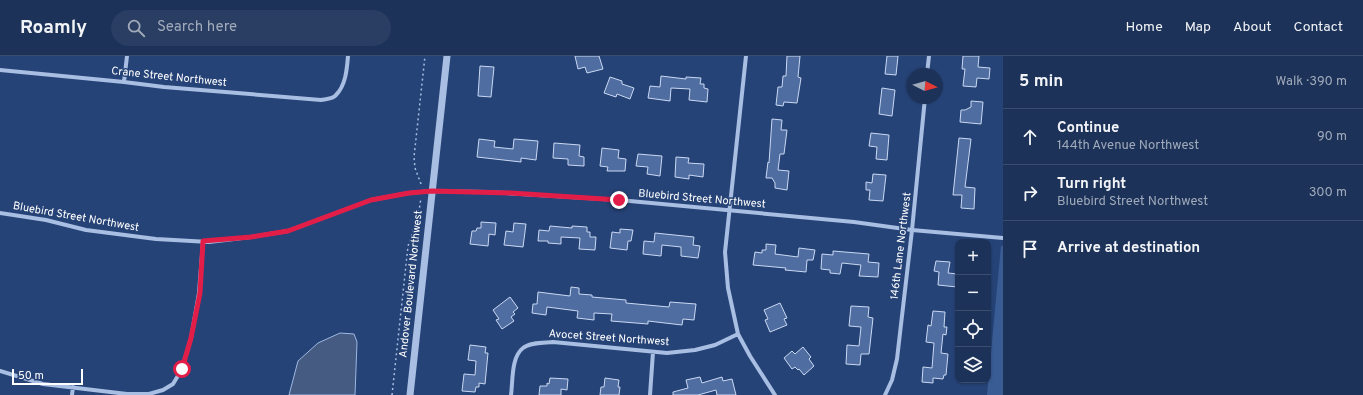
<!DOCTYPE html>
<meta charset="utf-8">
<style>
:root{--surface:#1c3259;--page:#293e62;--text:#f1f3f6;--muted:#a0aaba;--line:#3a4d6f}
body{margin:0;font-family:Overpass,sans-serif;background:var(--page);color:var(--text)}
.controls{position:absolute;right:12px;bottom:12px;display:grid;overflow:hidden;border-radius:8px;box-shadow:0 1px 3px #0004}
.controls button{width:36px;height:36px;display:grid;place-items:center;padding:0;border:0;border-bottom:1px solid var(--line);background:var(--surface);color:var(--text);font:20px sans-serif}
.compass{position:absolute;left:907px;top:12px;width:36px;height:36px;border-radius:50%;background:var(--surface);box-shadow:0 1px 3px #0004;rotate:95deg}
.scale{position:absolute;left:12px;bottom:10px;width:71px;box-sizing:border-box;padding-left:4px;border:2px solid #fff;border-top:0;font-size:11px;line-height:14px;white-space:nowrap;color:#fff;-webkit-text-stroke:3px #264377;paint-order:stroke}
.stop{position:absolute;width:12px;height:12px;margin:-9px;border:3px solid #e11d48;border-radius:50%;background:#fff}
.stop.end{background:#e11d48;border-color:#fff;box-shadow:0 1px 4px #0008}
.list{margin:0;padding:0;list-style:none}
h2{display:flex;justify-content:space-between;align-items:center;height:52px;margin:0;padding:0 16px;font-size:17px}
h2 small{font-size:13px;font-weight:400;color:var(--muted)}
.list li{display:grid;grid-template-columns:26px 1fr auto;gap:12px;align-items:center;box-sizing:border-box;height:56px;padding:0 16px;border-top:1px solid var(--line)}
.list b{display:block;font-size:15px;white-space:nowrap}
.list p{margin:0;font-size:13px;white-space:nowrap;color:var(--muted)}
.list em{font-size:13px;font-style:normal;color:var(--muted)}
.icon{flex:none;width:22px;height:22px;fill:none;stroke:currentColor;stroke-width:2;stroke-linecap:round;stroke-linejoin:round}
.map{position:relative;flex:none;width:1003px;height:339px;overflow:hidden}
header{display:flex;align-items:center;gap:24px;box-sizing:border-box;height:56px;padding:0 20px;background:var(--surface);border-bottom:1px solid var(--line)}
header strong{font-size:19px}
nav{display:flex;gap:22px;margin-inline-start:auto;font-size:14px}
.search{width:280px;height:36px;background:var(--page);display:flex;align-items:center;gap:10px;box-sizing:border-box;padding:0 14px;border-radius:22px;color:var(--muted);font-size:15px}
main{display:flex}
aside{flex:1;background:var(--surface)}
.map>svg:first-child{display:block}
</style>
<header>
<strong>Roamly</strong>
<div class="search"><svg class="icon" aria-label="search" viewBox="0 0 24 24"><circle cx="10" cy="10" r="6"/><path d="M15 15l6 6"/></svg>Search here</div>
<nav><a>Home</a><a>Map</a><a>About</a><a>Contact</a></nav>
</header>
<main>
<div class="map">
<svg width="1003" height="339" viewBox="0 0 1003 339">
<rect width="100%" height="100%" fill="#264377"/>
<path fill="#3a5c94" d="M1001 190H1003V339H987Z"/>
<path fill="#455b81" stroke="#9db8e3" d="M340 277 354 278 357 286 355 339H289L298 305 318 287Z"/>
<path fill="#4f6da1" stroke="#cad9f2" d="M575 0H599L603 13 587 17 585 11 578 13Z
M787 0H800L798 21 801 22 797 47 784 46 783 50 776 49 778 31H782L783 20H786Z
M887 0H898L896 19 885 18Z
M963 0H979L978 11 990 12 989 23 977 22 976 31 963 30 965 13H962Z
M480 10 494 11 491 41 478 40Z
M661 20 686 23V21L701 22 700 28H704V32L708 33 707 46 689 44 690 33 671 32 670 45 648 42 650 30 660 31Z
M610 21 622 25V28L634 32 630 43 617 38 616 41 604 37Z
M882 32 895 34 892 60 879 58Z
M971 45 983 46 981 68 960 66 961 54H965L971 51Z
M772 63 782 64 781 74H787L784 98H780L778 114 789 115 787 134 775 132V127L772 122H766L768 106 769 107Z
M871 77 889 79 887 104 876 103 877 91 869 90Z
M959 82 971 83 965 131 975 132 974 153 961 152 962 139H953Z
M479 83 495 85 494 91 513 93 514 83 538 85 536 104 521 102V106L477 101Z
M554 87 580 89 579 100 584 101V110L568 109V103L553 102Z
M602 92 619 94 618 102 626 103 625 115H607L608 111 600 110Z
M638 98 662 100 660 120 647 118 648 111 636 110Z
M676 101 689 102 688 107 704 108 703 121 689 119V123L675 121Z
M873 118 886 119 883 145 869 144 870 134H866V126L872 127Z
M481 166 496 167 495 179 489 178 488 190 470 188 472 175H476L477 172H481Z
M514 167 526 168 523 191 504 189 506 175 513 176Z
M550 170 572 172V170L587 171V176H590V181H596L595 194 579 193 580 182 561 181V188L548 187V185H538L539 174 549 175Z
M620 173 633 174 631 185H628L627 194 610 192 612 176 620 177Z
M655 177 694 181 693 189 700 190 698 202 681 200V191L662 189 661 200 643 198 644 185 654 186Z
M766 188 776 189 775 198 798 201 799 192 815 194 813 204H807L806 216 785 214 786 212 753 209 755 196 762 197V194H766Z
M833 195 869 198 868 206 879 207 878 221 859 220 861 209 842 207 840 218 830 217V214L821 213 822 198 833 199Z
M936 205 950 206 948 217 958 218 957 231 938 229 939 216 934 215Z
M571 231 579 232V238L592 239V241L626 244V247L669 251 670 246 696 248 694 264 683 263 682 269 648 265V268L611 265 612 258 594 257V264L577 262 578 255 547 251 546 259 532 257 533 248H537L538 236 570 240Z
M510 241 518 252 513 256 515 258 511 261 514 265 502 273 496 264 499 263 493 254Z
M780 247 787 262 784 263 787 269 770 276 765 264 768 263 764 254Z
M851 250 869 251 868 261 873 262 869 298H861L860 309 846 308 847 289 859 290 861 271 849 270Z
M933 255 945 256 944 271H947L946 279 943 278 941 297 948 298 946 319H944L943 323 933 322V327L922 326 923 311 932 312 934 287 926 286 928 269 931 270Z
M470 289 486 291 485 297H488L485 328 479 327V331H476L475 336 462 335 464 318 475 319 476 305 468 304Z
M803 291 811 301 809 303 814 310 804 319 799 313 798 314 795 311 792 313 784 302 792 295 795 298Z
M700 321 702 327 722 321 723 325 732 323 736 339H717L716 334 698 339H673V336L688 332 686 324Z
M550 322 568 323 567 334 561 333V339H539L540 330H547V327L549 328Z
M605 322 619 324 618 331H620L619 339H600L601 331H604Z"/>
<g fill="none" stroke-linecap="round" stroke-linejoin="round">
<path stroke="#a8bee2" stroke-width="1.5" stroke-dasharray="2 3" stroke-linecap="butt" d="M421 128 415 112 414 101 425 0
M392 339 408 190 418 161 421 142"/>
<path stroke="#a8bee2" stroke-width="4" d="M746 0 725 196 728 232 738 278 750 300 775 339
M0 14 124 26 164 31 321 44C326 43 333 43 336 39 346 29 347 12 348 0
M927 18 929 0
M124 26 127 0
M0 157 46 164 86 174 156 183 209 186 251 181 288 175 371 144 409 137 432 135 488 136 619 144 854 166 912 174 1003 182
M0 315 43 328 127 338H149L163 334 173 328 182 313 191 282 199 237 203 185
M72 339 73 331
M511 339C513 325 511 301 523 292 530 286 545 287 553 286L667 297 695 294 715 289 738 278
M650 339 653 296
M885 339 892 324 897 303 912 174 925 42"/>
<path stroke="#a8bee2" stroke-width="7" d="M410 339 447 0"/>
</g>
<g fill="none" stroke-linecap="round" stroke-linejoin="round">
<path stroke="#e11d48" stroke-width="5" d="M182 313 191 282 200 237 203 185 251 181 288 175 371 144 409 137 432 135 511 137 619 144"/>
</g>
<g text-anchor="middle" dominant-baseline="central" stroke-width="3" stroke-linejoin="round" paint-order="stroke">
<g font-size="11" fill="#fff" stroke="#264377">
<text transform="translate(169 21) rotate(6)">Crane Street Northwest</text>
<text transform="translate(702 143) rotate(5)">Bluebird Street Northwest</text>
<text transform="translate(76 161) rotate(10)">Bluebird Street Northwest</text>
<text transform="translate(901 190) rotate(-83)">146th Lane Northwest</text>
<text transform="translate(411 228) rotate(-84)">Andover Boulevard Northwest</text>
<text transform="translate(609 282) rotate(4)">Avocet Street Northwest</text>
</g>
</g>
</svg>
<div class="controls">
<button>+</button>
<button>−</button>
<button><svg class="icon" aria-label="locate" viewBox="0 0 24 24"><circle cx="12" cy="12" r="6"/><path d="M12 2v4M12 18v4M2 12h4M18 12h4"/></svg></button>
<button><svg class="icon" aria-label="layers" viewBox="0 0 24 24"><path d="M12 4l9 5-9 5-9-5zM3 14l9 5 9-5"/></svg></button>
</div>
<svg class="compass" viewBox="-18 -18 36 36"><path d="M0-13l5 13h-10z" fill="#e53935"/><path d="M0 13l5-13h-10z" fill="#a0aaba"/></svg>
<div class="scale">50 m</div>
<div class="stop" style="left:182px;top:313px"></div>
<div class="stop end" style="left:619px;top:144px"></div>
</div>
<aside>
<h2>5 min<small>Walk · 390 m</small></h2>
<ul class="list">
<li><svg class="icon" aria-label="ahead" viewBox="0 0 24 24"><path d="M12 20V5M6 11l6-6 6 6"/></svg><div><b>Continue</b><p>144th Avenue Northwest</p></div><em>90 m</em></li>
<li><svg class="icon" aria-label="right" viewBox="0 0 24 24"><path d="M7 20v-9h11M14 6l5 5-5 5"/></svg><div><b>Turn right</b><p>Bluebird Street Northwest</p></div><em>300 m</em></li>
<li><svg class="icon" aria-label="arrive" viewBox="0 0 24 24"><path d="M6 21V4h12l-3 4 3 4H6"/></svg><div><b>Arrive at destination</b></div></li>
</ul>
</aside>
</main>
